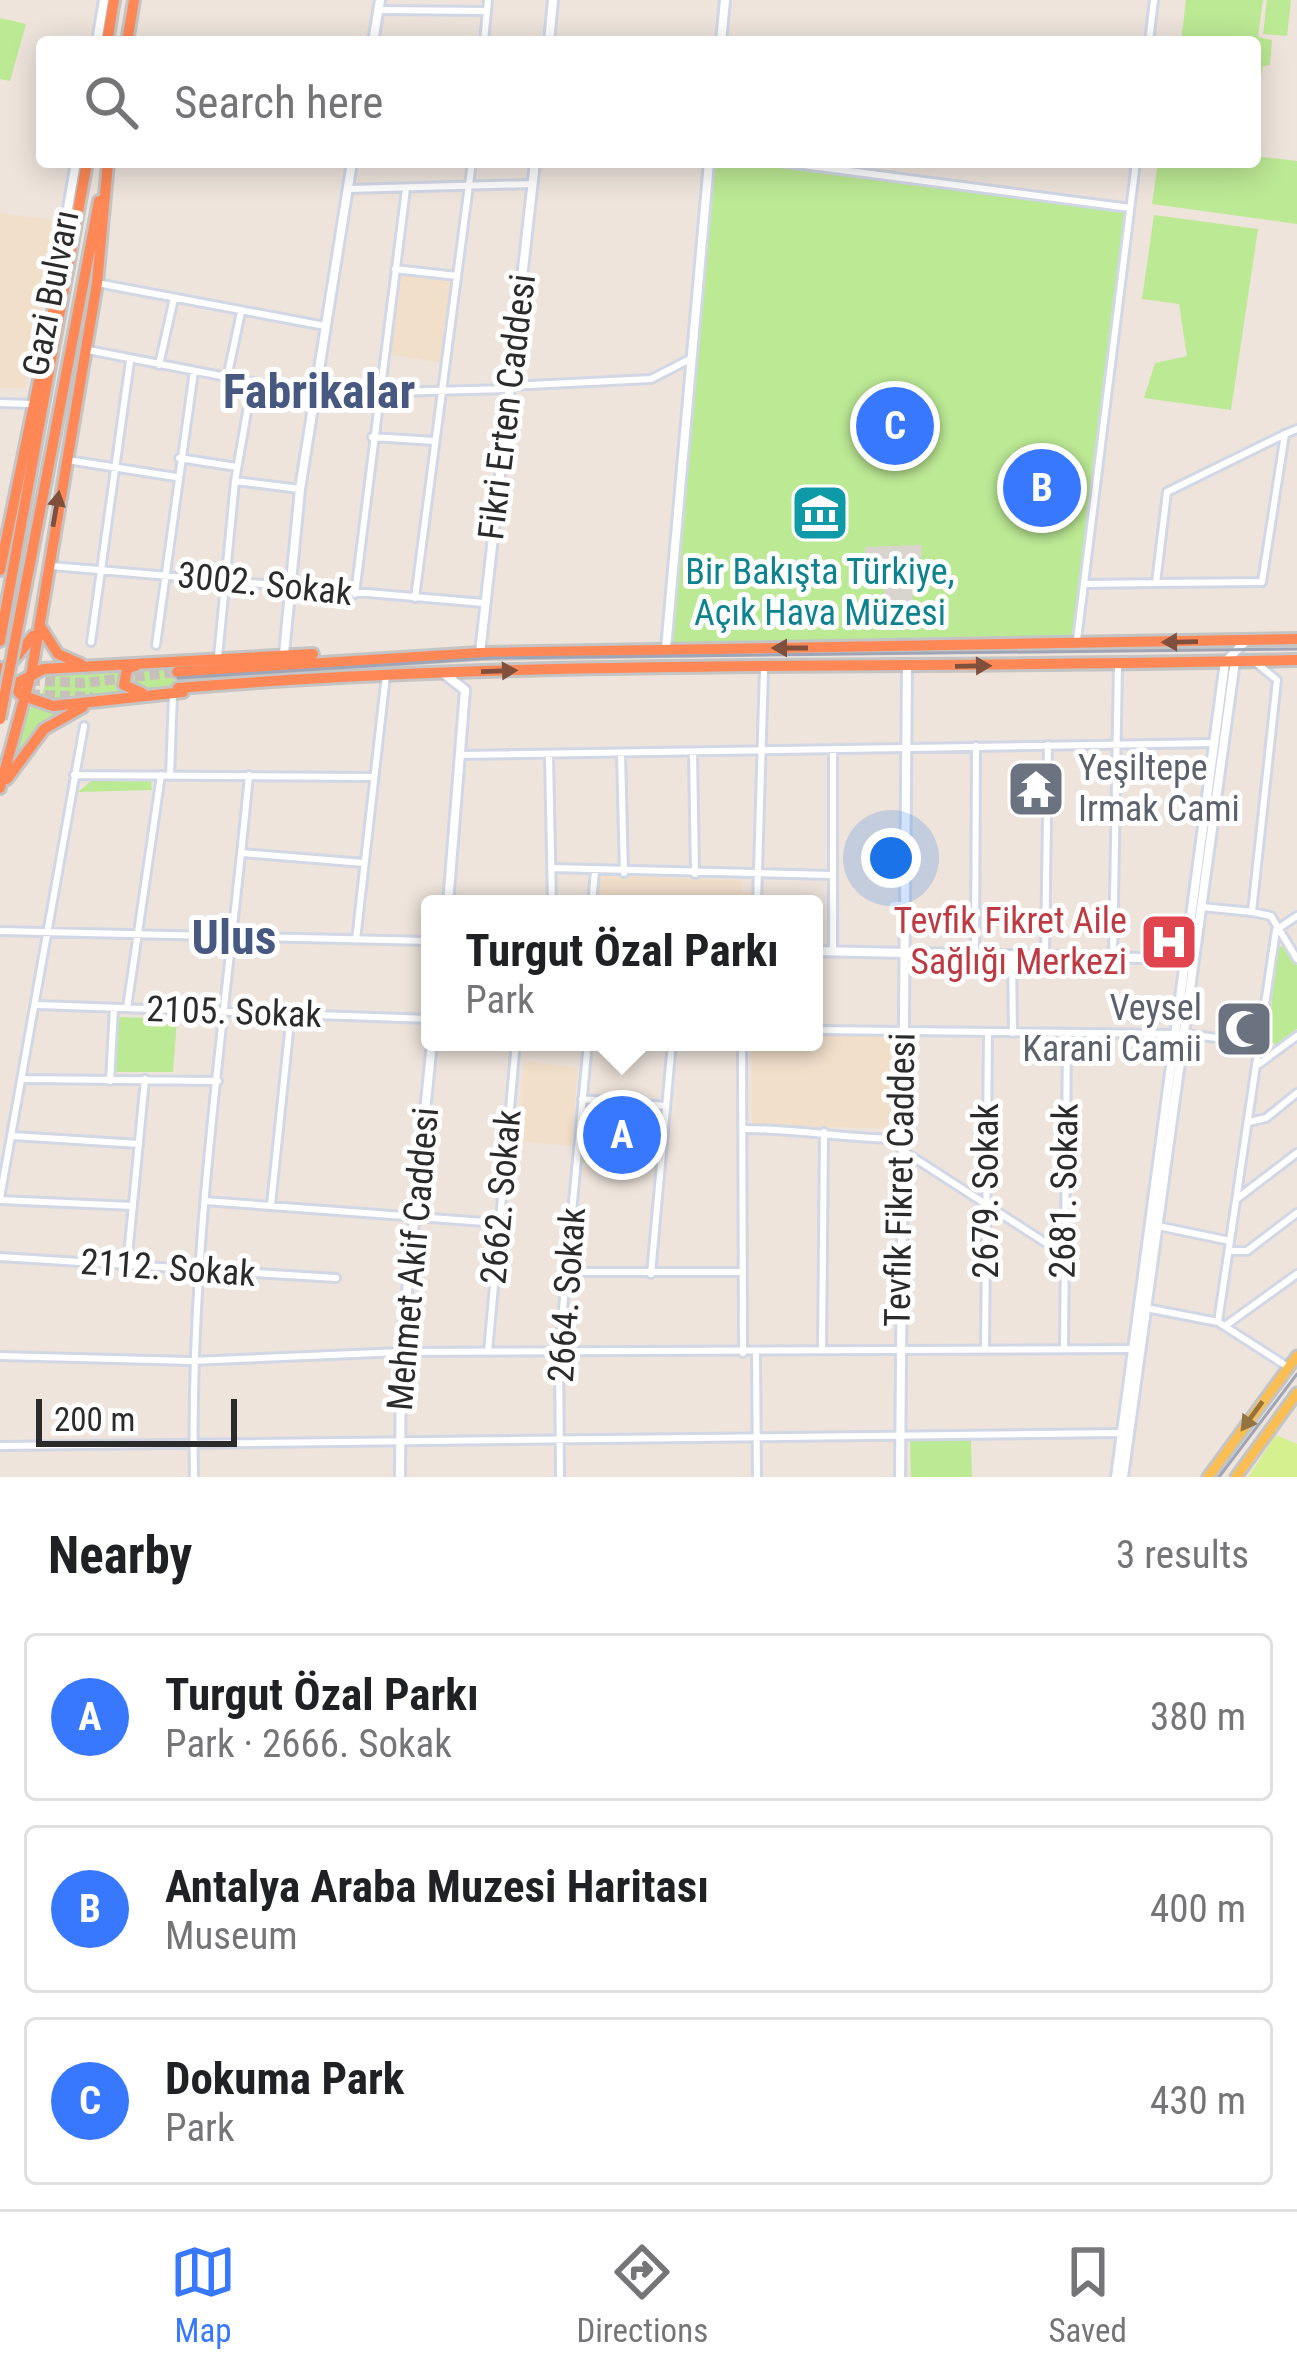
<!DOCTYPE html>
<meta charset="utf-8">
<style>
:root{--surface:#fff;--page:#f2f2f2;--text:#202124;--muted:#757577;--line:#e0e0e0;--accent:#3878ff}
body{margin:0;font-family:"Roboto Condensed",sans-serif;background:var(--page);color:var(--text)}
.scale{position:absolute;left:36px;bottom:30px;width:201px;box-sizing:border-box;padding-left:12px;border:6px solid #2b2b2b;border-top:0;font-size:33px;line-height:42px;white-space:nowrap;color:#2b2b2b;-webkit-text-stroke:9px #fff;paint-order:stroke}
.you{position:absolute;left:891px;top:858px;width:42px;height:42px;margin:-30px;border:9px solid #fff;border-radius:50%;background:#1a73e8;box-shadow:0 0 0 18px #1a73e833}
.badge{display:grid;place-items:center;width:78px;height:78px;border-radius:50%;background:var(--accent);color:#fff;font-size:39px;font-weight:700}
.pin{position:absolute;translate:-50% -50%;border:6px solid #fff;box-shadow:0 3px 12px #0006}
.popup{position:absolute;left:421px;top:895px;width:402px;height:156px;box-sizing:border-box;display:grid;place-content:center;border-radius:12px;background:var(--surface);filter:drop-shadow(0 3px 9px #0005);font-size:39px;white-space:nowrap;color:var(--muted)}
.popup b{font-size:45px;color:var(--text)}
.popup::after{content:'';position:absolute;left:50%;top:100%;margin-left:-24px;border:24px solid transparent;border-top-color:var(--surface)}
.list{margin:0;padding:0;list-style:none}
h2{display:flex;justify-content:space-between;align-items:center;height:156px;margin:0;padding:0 48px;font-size:51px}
h2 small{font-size:39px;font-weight:400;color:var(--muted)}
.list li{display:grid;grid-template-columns:78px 1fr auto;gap:36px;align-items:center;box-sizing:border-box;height:168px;margin:0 24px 24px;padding:0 24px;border:3px solid var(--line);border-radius:12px}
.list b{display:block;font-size:45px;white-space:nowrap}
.list p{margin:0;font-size:39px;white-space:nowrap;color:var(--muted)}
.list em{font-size:39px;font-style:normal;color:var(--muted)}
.icon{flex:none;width:66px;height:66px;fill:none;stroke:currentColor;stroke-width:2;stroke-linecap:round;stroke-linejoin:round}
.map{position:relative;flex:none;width:1297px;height:1477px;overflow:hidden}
.search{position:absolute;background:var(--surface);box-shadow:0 6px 30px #0003;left:36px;right:36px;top:36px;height:132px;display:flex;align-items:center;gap:30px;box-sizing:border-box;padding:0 42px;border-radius:12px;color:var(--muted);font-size:45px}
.sheet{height:732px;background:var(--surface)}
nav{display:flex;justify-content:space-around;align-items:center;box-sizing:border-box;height:168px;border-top:3px solid var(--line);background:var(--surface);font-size:33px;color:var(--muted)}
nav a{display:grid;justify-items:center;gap:6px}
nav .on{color:var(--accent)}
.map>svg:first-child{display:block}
</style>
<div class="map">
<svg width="1297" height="1477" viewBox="0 0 1297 1477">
<rect width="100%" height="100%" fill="#eee4dc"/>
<path fill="#f1dfca" d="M0 213 54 220 25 388H0Z
M400 275 453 282 441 363 388 354Z
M599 875 741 880 742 891 752 892V904H597Z
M814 1033H894L895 1129 752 1125 751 1042H814Z
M524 1061 578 1068 571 1146 518 1141Z"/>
<path fill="#bce994" d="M1186 0H1263L1258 37 1272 40 1270 65 1263 66 1258 91 1255 42H1181Z
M1267 0H1291L1287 36 1263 34Z
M0 18 26 24 10 81 0 79Z
M1255 156 1297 161V224L1152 204 1158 162H1255Z
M709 162H780L1130 208 1077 644 666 649Z
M1154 215 1258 229 1231 410 1144 398 1155 363 1187 356 1179 304 1142 299Z
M174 668 175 691 132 687 129 681 146 669Z
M119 669 123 695 40 700 48 675Z
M31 707 64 712 15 756 27 713Z
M92 780H151L152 790 78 792Z
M1283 946 1297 965V1029L1276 1045 1268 1040 1277 948Z
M118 1017 177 1019 173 1072H116Z
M590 1102 661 1108 656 1167 583 1162Z
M910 1439H971L972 1477H911Z"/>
<path fill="#d5f18f" d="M1276 1435 1297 1444V1477H1248Z"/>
<path fill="#dad4cf" d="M922 545 921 563 912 565 913 622 884 624 885 567 865 568V547Z"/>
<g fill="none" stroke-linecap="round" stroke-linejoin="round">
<path stroke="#c7bfb9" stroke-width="10" stroke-dasharray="10 5" stroke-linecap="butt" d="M0 679 84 683 177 672
M0 693 92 697"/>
<defs>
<path id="street" d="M378 10 487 11
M484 42 488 0
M1149 42 1154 0
M780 162 1130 208
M347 189 533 184
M395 269 457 276
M97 283 325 326
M88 350 314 394 508 389
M159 365 174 298
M227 378 241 312
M509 386 651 379 692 358
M0 403 32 404
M1285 434 1262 582 1156 583 1167 492 1285 434 1297 429
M372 437 435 441
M179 458 237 467
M67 460 176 477
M235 481 300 489
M52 566 484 603
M1084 584 1156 583
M355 594 406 189
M415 598 472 162
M1077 640 1136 162
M91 642 130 361
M156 645 194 371
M218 657 235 481 252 383
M1255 662 1277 680 1252 912 1271 916 1297 959
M693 752 695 874
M621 753 624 873
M461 755 1215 743
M549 755 552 904
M74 775 374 777
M170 776 173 693
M242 853 364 863
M551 868 832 875
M592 904 595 871
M757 904 764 668
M1202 907 1252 912
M0 931 430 941
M356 940 386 675
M833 951V749
M975 954 976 746
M1012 955 1013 1033
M1045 956 1048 745
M1113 958 1118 663
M38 1005 430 1019
M127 1008 161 775
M814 1030 1177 1034
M1184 1034 1258 1043
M742 1042 743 1353
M1259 1064 1297 1036
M24 1079 218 1081
M110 1081 114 1008
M582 1099 666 1106
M1249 1122 1266 1118 1297 1093
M746 1129C802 1129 846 1139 901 1139
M13 1136 139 1144
M905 1152 1060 1252
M0 1198 84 726
M1238 1198 1297 1153
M0 1200 133 1206
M205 1201 498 1223
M271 1205 291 1013
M1158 1226 1230 1241
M1229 1251H1247L1297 1213
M0 1257 336 1278
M127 1266 145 1079
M566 1272H743
M651 1274 672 1042
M1146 1308 1218 1322 1288 1367
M1218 1322 1276 930 1297 916
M1225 1326 1297 1274
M1064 1347 1067 1035
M985 1349 988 1033
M822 1350 824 1132
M488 1352 516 1042
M756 1353 757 1477
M0 1356 191 1361 401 1352 1133 1349
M0 1446 1122 1433
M194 1477C189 1242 227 1008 249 775
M560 1477 559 1352 588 1042"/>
<path id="secondary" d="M97 42 104 0
M373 42 380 0
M549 42 553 0
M721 42 725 0
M61 249 76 162
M666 649 709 162
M480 653 535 162
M284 654 300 489 352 162
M443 673 465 690 448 904
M814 951 1187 959
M400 1477 401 1352 432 1042
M900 1477 907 667
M1116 1477 1225 662 1246 641
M1123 1477 1235 661"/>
<path id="primary" d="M1208 1477 1297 1356
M1236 1477 1297 1393"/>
<path id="highway" d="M107 42 114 0
M127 42 134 0
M46 480 99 201
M0 570 67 244
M40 626 58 654 81 664
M0 641 87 162
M137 665 127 669 124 685 142 693
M0 668 21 695 53 706 183 692
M7 668 33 636
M177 672 480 653 1297 639
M178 688C550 657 924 670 1297 660
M3 691 43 669 313 654
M7 779 44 729 83 707
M0 788 32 670 97 283 108 162"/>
</defs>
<use href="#street" stroke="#d1d7e5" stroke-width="12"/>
<use href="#secondary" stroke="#d1d7e5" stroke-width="14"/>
<use href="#primary" stroke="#c4c4c4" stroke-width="15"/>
<use href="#highway" stroke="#c4c4c4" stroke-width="16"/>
<use href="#street" stroke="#fff" stroke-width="6"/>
<use href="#secondary" stroke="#fff" stroke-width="8"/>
<use href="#primary" stroke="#fbbe53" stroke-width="9"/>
<use href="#highway" stroke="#ff8856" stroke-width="10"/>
<path stroke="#9ea5b7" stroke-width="3" d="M178 678 492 658 1297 649
M1219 1477 1297 1374"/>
<defs>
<path id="highway-bridge" d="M0 719 46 480"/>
</defs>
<use href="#highway-bridge" stroke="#c4c4c4" stroke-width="16" stroke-linecap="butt"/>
<use href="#highway-bridge" stroke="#ff8856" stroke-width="10"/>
</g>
<defs><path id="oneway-solid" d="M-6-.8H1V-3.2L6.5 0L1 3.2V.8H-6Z" transform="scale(3)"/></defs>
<g fill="#80503c">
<use href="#oneway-solid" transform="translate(56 509) rotate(-80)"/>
<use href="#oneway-solid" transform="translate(1180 642) rotate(179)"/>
<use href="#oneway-solid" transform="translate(790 648) rotate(180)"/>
<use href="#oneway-solid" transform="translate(973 666) rotate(-1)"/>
<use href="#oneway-solid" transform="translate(499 671) rotate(-2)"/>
</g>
<use fill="#93743f" href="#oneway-solid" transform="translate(1252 1416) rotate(126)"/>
<defs>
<symbol id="museum-square" viewBox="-11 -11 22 22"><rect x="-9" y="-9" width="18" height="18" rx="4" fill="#0f9aa8" stroke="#fff"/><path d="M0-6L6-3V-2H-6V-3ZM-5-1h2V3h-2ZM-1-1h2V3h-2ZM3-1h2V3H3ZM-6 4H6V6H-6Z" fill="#fff"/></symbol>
<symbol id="temple-square" viewBox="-11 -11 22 22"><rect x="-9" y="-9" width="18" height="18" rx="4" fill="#6b7280" stroke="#fff"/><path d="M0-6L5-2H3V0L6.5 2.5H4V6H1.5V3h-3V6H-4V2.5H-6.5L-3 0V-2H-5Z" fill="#fff"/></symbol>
<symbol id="hospital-square" viewBox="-11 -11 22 22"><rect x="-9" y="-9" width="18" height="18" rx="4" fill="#e0444e" stroke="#fff"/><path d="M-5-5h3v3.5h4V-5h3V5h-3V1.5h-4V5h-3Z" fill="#fff"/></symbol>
<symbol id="mosque-square" viewBox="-11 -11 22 22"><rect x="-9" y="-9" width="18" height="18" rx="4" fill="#6b7280" stroke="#fff"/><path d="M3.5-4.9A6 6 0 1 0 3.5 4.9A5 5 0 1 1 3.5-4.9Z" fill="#fff"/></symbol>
</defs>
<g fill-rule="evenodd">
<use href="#museum-square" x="787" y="480" width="66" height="66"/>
<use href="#temple-square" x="1003" y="756" width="66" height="66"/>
<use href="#hospital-square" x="1136" y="909" width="66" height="66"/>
<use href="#mosque-square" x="1211" y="996" width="66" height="66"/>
</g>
<g text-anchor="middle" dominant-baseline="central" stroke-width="10" stroke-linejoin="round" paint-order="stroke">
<g font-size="36" fill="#2b2b2b" stroke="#fff">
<text transform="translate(51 293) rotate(-79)">Gazi Bulvarı</text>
<text transform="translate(507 407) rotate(-83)">Fikri Erten Caddesi</text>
<text transform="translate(265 584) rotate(6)">3002. Sokak</text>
<text transform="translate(234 1012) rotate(2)">2105. Sokak</text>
<text transform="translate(900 1180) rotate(-89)">Tevfik Fikret Caddesi</text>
<text transform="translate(986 1191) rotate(-90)">2679. Sokak</text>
<text transform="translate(1064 1191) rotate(-89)">2681. Sokak</text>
<text transform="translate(501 1197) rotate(-85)">2662. Sokak</text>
<text transform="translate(413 1259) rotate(-85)">Mehmet Akif Caddesi</text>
<text transform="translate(168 1268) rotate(4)">2112. Sokak</text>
<text transform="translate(567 1295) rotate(-86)">2664. Sokak</text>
</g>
<g font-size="36" fill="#0d838f" stroke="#fff">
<text x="820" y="572">Bir Bakışta Türkiye,<tspan x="820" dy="41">Açık Hava Müzesi</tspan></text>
</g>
<g font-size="36" fill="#5b616d" stroke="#fff" text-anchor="start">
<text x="1078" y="768">Yeşiltepe<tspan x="1078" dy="41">Irmak Cami</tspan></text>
<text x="1202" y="1008" text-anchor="end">Veysel<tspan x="1202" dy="41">Karani Camii</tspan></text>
</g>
<g font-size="36" fill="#be3a42" stroke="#fff" text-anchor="end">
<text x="1127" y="921">Tevfik Fikret Aile<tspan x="1127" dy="41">Sağlığı Merkezi</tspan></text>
</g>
<g font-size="48" font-weight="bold" fill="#475980" stroke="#fff">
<text x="319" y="391">Fabrikalar</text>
<text x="234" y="937">Ulus</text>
</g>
</g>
</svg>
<div class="scale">200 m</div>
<div class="you"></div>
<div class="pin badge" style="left:622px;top:1135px">A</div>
<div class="popup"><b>Turgut Özal Parkı</b>Park</div>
<div class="pin badge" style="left:1042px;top:488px">B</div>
<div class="pin badge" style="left:895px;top:426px">C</div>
<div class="search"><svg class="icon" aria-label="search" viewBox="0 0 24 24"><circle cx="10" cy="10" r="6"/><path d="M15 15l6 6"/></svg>Search here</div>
</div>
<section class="sheet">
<h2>Nearby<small>3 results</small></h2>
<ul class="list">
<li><span class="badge">A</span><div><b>Turgut Özal Parkı</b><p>Park · 2666. Sokak</p></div><em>380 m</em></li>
<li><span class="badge">B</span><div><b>Antalya Araba Muzesi Haritası</b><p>Museum</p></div><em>400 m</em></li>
<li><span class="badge">C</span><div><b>Dokuma Park</b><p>Park</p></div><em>430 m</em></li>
</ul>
</section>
<nav>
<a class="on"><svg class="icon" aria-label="map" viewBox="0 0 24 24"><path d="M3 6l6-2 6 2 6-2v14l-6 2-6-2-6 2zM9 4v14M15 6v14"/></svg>Map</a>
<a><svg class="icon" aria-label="directions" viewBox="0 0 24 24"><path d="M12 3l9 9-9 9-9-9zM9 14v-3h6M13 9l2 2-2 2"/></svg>Directions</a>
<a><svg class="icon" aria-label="saved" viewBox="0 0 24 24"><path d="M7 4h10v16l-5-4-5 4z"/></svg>Saved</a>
</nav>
